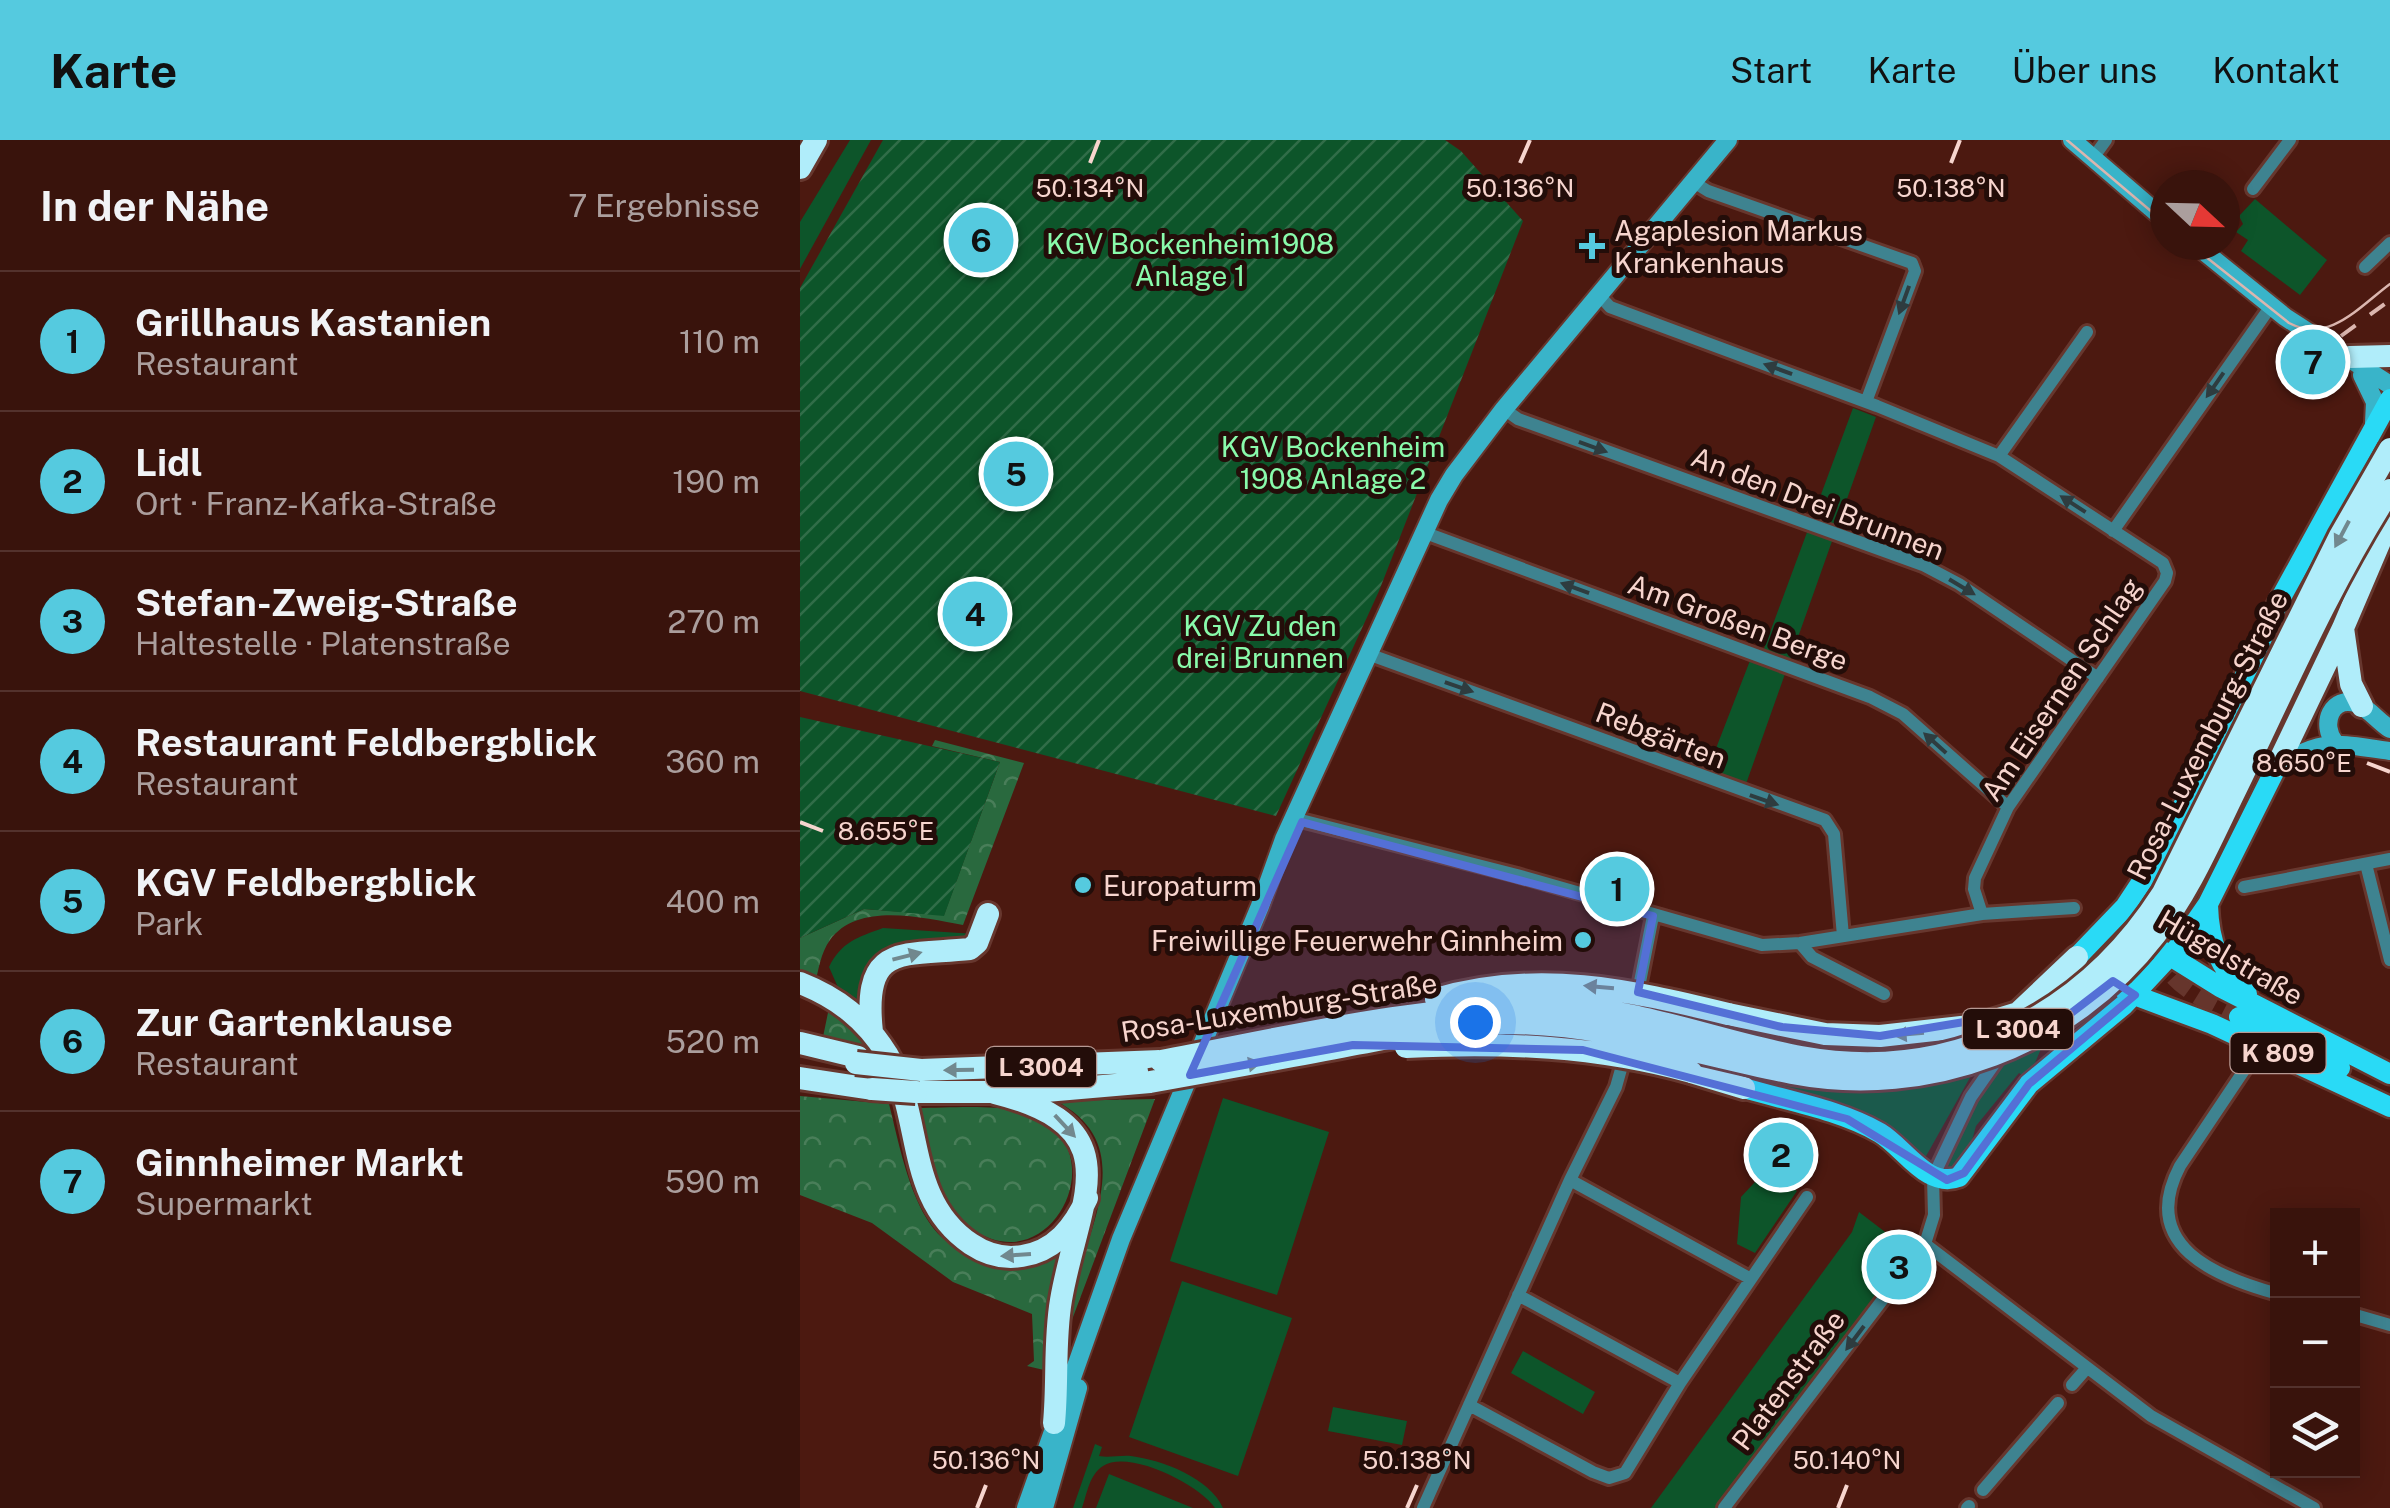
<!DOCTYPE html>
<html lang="de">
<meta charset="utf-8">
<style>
:root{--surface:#39130c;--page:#44201a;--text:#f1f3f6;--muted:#ab9e9d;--line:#53322d;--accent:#55cadf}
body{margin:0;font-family:"Public Sans",sans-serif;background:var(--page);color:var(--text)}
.controls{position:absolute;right:30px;bottom:30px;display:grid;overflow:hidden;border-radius:0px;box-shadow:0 5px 25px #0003}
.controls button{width:90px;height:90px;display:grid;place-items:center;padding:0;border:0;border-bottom:2px solid var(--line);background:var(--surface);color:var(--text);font:50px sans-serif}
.compass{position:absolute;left:1350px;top:30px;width:90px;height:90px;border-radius:50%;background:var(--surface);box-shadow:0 5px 25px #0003;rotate:112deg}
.you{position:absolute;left:675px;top:882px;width:35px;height:35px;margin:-25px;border:8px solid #fff;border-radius:50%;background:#1a73e8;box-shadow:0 0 0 15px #1a73e833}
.badge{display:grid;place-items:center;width:65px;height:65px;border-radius:50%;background:var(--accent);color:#111;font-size:32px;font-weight:700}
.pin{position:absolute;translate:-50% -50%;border:5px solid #fff;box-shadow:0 2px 10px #0006}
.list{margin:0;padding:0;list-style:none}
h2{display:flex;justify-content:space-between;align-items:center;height:130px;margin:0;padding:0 40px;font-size:42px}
h2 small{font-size:32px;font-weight:400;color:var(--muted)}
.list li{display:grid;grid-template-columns:65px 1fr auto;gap:30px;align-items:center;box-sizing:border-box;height:140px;padding:0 40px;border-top:2px solid var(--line)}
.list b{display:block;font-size:38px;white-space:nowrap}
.list p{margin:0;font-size:32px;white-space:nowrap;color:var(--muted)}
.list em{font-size:32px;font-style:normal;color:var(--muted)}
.icon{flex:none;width:55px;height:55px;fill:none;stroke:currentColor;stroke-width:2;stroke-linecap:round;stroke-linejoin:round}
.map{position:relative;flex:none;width:1590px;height:1368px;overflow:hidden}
header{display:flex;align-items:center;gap:60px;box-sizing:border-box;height:140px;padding:0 50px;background:var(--accent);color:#111}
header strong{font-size:48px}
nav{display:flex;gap:55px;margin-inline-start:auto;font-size:35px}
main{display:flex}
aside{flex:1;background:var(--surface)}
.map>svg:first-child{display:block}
</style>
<header>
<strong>Karte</strong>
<nav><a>Start</a><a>Karte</a><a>Über uns</a><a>Kontakt</a></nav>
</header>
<main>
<aside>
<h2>In der Nähe<small>7 Ergebnisse</small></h2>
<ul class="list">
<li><span class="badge">1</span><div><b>Grillhaus Kastanien</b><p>Restaurant</p></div><em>110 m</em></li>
<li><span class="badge">2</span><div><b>Lidl</b><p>Ort · Franz-Kafka-Straße</p></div><em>190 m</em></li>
<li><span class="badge">3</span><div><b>Stefan-Zweig-Straße</b><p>Haltestelle · Platenstraße</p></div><em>270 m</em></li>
<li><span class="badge">4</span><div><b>Restaurant Feldbergblick</b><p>Restaurant</p></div><em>360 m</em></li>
<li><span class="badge">5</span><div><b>KGV Feldbergblick</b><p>Park</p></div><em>400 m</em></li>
<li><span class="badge">6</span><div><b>Zur Gartenklause</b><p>Restaurant</p></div><em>520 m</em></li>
<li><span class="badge">7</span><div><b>Ginnheimer Markt</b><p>Supermarkt</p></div><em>590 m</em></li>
</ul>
</aside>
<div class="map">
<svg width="1590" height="1368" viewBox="0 0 1590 1368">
<defs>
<pattern id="forest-crowns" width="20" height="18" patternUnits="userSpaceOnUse" patternTransform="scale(2.5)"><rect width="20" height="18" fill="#29693e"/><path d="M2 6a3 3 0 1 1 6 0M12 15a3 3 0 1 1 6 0" fill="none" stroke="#497e59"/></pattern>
<pattern id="garden-furrows" width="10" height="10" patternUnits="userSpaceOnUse" patternTransform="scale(2.5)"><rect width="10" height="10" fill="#0d552a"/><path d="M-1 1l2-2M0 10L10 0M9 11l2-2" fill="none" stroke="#316d48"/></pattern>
</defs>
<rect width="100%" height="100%" fill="#4c1910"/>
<path fill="#0d552a" d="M50 0H71L0 129V82Z
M1455 59 1527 120 1500 155 1441 111 1448 100 1436 92 1443 84 1439 76Z
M1053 268 1076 277 946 644 908 629 951 518 959 522Z
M83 788 175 794 171 799 102 810 66 878 44 861 29 827C41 802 58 797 83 788Z
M1243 904 1235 923 1223 936 1219 933 1176 986 1166 1022 1147 1032V1023L1180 958 1206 922Z
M919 925 1152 939 1172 934 1125 1018 1097 993 1065 974 918 929Z
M423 958 529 992 477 1155 370 1121Z
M967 1029 997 1051 955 1113 937 1104 941 1057Z
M1059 1072 1093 1098 1098 1093 1108 1107 1090 1132 1093 1136 915 1368H851L1052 1092Z
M382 1141 492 1178 438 1336 329 1297Z
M723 1211 795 1252 783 1274 711 1233Z
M533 1267 607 1281 602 1305 528 1291Z
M295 1304 302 1307 299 1316C309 1318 320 1315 331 1316 362 1320 410 1338 423 1368H415C400 1345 329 1309 303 1326 289 1335 287 1354 282 1368H273Z
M309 1334 393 1368H296Z"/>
<path fill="url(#forest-crowns)" d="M135 600 224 623 163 785C124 778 58 761 30 800 21 812 18 831 15 845L0 840V798L64 769 144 775 200 622 132 606Z
M30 863 76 908 23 897Z
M0 956 89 964C99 1002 115 1096 160 1107 178 1112 239 1105 262 1105L244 1230 227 1226 234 1221 232 1174 153 1142 72 1083 0 1055Z
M355 959 264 1201C269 1175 273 1150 281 1125 299 1065 329 999 256 961Z
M118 968C150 968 203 963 233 975 317 1011 251 1142 174 1090 161 1081 150 1071 142 1057 128 1030 124 997 118 968Z"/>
<path fill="url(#garden-furrows)" d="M83 0H645L661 11 723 81 579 451 476 676 0 551V148Z
M0 577 200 622 144 776 64 769 0 798Z"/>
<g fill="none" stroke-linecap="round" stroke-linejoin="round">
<path stroke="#66352c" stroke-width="20" stroke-dasharray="20 10" stroke-linecap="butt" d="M1360 810C1369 845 1410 861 1439 877"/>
<defs>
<path id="street" d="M1293 18 1306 0
M895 43 908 51 1112 123 1115 131 1066 262
M1453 49 1490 0
M1565 127 1590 103
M800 156 810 167 1077 266 1199 316 1363 423 1367 433 1365 441 1208 667 1175 738 1174 749 1182 774
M704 269 718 279 1123 425 1159 444 1298 538
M1199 316 1287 192
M1313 391 1471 166
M623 392 1070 557 1103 574 1208 667
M568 514 1025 680 1034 694 1043 796
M493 678 717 735 962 805 1000 803 1182 774 1274 768
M1566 724 1590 820
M1444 747 1590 719
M1000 803 1012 817 1084 854
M837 857 853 776
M1461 905 1380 1026C1338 1106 1416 1137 1478 1154
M770 1040 951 1139
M1125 1104 1351 1276 1514 1368
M718 1155 880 1243
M1552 1174 1590 1185
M1272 1245 1286 1229
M669 1265 793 1332 809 1338 825 1333 880 1243 1007 1057
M1183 1350 1258 1263
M623 1368 770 1040 816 947 825 915
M924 1368 1125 1104 1134 1075 1133 1037 1171 957 1199 917
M1167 1368 1169 1366"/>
<path id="secondary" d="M1272 0 1365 80
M1396 105 1485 177 1590 245
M1562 235 1575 262 1574 283
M1535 603C1520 585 1531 554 1558 564 1569 569 1579 582 1590 589
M1477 626C1525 597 1537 604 1590 611
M226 1368 321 1099 460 766 484 699 639 360 654 335 704 269 928 0
M244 1368 278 1248"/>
<path id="primary" d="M1408 765C1409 803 1419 828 1447 854
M1335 794 1420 847 1590 934
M1277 817 1325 767 1352 726 1404 625 1478 463 1590 259
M1326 852 1412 884 1590 967
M1439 877 1540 928
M944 948C988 961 1040 970 1080 993 1105 1008 1127 1049 1159 1037L1229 944 1324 865 1379 806 1408 764 1477 626"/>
<path id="highway" d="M0 28 16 0
M1550 217 1590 216
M1543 488 1551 544 1562 566
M1477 626 1543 488 1590 378
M0 843C38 858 65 879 87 914 124 976 104 1059 171 1104 186 1114 204 1119 222 1116 255 1111 274 1087 287 1058
M928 874 1025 894 1080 896 1179 885 1218 873 1277 817
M72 892C62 802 102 816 170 809L177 803 188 774
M0 903 58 917
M121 930 361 921
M891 932 944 948
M0 938 72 949
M116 952H234L350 942
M195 953C335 988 278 1059 261 1160 254 1201 258 1241 254 1283"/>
</defs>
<use href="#street" stroke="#67372e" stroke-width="18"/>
<use href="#secondary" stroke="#67372e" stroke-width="22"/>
<use href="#primary" stroke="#67372e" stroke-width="25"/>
<use href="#highway" stroke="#67372e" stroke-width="28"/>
<use href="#street" stroke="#3e8390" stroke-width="12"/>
<use href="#secondary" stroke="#39b4c9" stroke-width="18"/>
<use href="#primary" stroke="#29daf6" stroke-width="20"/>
<use href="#highway" stroke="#b0edfa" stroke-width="22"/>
<path stroke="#dbb6af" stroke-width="2.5" d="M1267 0 1365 83
M1391 105 1489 183C1529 204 1559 167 1590 144"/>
<path stroke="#dbb6af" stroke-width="4" stroke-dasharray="18 18" stroke-linecap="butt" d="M1541 196 1590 160"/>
<defs>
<path id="highway-bridge" d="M636 859C738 829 829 850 928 874
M606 907C703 902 797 906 891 932
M361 921C490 897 619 865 750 866 836 867 918 902 1001 917 1150 944 1283 878 1363 753L1540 396 1590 309
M56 923 121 930
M350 942C417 930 484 918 551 905 602 896 654 883 706 883 805 883 896 914 992 933 1129 959 1270 905 1355 795 1389 752 1411 700 1435 651 1484 550 1529 445 1590 350
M72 949 116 952"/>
</defs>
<use href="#highway-bridge" stroke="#67372e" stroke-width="28" stroke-linecap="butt"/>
<use href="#highway-bridge" stroke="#b0edfa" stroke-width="22"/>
</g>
<defs><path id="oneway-solid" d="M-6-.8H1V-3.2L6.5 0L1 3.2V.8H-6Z" transform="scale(2.5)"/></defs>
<g fill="#2e3c3f">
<use href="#oneway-solid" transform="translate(1104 160) rotate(110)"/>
<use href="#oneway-solid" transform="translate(978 229) rotate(-160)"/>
<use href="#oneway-solid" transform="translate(1415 245) rotate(125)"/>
<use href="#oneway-solid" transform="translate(793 307) rotate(20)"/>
<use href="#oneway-solid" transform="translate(1273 364) rotate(-147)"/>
<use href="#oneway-solid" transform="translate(1162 447) rotate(31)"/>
<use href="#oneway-solid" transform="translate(775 448) rotate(-160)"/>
<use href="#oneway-solid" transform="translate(659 547) rotate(19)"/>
<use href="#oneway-solid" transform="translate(1135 603) rotate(-138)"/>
<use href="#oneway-solid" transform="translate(964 660) rotate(19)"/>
<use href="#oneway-solid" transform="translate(1055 1198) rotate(127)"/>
</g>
<g fill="#71888e">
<use href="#oneway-solid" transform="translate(1542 394) rotate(118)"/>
<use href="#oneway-solid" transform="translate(107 816) rotate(-14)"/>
<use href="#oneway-solid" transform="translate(799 847) rotate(-175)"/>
<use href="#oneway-solid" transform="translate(1109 894) rotate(175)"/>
<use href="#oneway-solid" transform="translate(446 925) rotate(-10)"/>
<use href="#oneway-solid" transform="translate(159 930) rotate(179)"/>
<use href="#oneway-solid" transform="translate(265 986) rotate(47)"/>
<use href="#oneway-solid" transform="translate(216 1115) rotate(176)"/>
</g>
<path fill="#5470d6" fill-opacity="0.2" stroke="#5470d6" stroke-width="8" stroke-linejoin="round" d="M502 682 853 776 838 852 982 887 1080 896 1218 873 1253 887 1313 841 1335 855 1229 944 1164 1033 1147 1040 1047 979 783 910 553 905 390 935Z"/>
<path fill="none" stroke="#f7d5ce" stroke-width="4" d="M290 23 299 0M720 23 730 0M1151 23 1160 0M1567 623 1590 632M0 682 23 691M177 1368 186 1345M607 1368 617 1345M1038 1368 1047 1345"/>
<g fill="#55cadf" stroke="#230d09" stroke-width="4">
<path d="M787 91h10v10h10v10h-10v10h-10v-10h-10v-10h10z"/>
<circle cx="283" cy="745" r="10"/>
<circle cx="783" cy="800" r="10"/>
</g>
<g text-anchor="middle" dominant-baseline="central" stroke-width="10" stroke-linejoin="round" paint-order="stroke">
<g fill="#230d09" stroke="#b79993" stroke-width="2.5">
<rect x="1163" y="869" width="110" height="40" rx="8"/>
<rect x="1430.5" y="893" width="95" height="40" rx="8"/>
<rect x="186" y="907" width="110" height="40" rx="8"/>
</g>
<g font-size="25" font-weight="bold" fill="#f7d5ce">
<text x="1218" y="889">L 3004</text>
<text x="1478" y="913">K 809</text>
<text x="241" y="927">L 3004</text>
</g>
<g font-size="28" fill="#f7d5ce" stroke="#230d09" text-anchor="start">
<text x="814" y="90">Agaplesion Markus<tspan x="814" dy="32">Krankenhaus</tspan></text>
<text x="303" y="745">Europaturm</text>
<text x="763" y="800" text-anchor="end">Freiwillige Feuerwehr Ginnheim</text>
</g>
<g font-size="28" fill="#89fbab" stroke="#230d09">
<text x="390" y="103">KGV Bockenheim1908<tspan x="390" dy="32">Anlage 1</tspan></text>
<text x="533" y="306">KGV Bockenheim<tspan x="533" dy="32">1908 Anlage 2</tspan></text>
<text x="460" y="485">KGV Zu den<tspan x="460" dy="32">drei Brunnen</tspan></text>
</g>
<g font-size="28" fill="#f7d5ce" stroke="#230d09">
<text transform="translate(1018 363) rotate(21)">An den Drei Brunnen</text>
<text transform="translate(938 482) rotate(20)">Am Großen Berge</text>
<text transform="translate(1261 549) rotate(-56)">Am Eisernen Schlag</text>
<text transform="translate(861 595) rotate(21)">Rebgärten</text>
<text transform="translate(1407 595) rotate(-63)">Rosa-Luxemburg-Straße</text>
<text transform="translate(1431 817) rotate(30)">Hügelstraße</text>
<text transform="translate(479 867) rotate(-9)">Rosa-Luxemburg-Straße</text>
<text transform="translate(988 1240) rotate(-53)">Platenstraße</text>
</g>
</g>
<g font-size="25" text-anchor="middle" fill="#f7d5ce" stroke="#230d09" stroke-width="10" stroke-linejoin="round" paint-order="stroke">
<text x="290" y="57">50.134°N</text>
<text x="720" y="57">50.136°N</text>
<text x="1151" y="57">50.138°N</text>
<text x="1504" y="632">8.650°E</text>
<text x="86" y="700">8.655°E</text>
<text x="186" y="1329">50.136°N</text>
<text x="617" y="1329">50.138°N</text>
<text x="1047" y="1329">50.140°N</text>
</g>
</svg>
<div class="controls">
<button>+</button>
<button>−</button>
<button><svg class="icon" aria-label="layers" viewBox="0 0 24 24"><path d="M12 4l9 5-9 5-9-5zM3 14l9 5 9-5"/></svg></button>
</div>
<svg class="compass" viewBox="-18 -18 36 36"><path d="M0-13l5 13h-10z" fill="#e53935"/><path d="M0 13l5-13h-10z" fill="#ab9e9d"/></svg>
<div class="you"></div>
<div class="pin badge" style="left:817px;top:749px">1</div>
<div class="pin badge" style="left:981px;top:1015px">2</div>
<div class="pin badge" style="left:1099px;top:1127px">3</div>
<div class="pin badge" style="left:175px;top:474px">4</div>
<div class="pin badge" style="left:216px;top:334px">5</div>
<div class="pin badge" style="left:181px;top:100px">6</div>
<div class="pin badge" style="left:1513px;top:222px">7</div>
</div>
</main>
